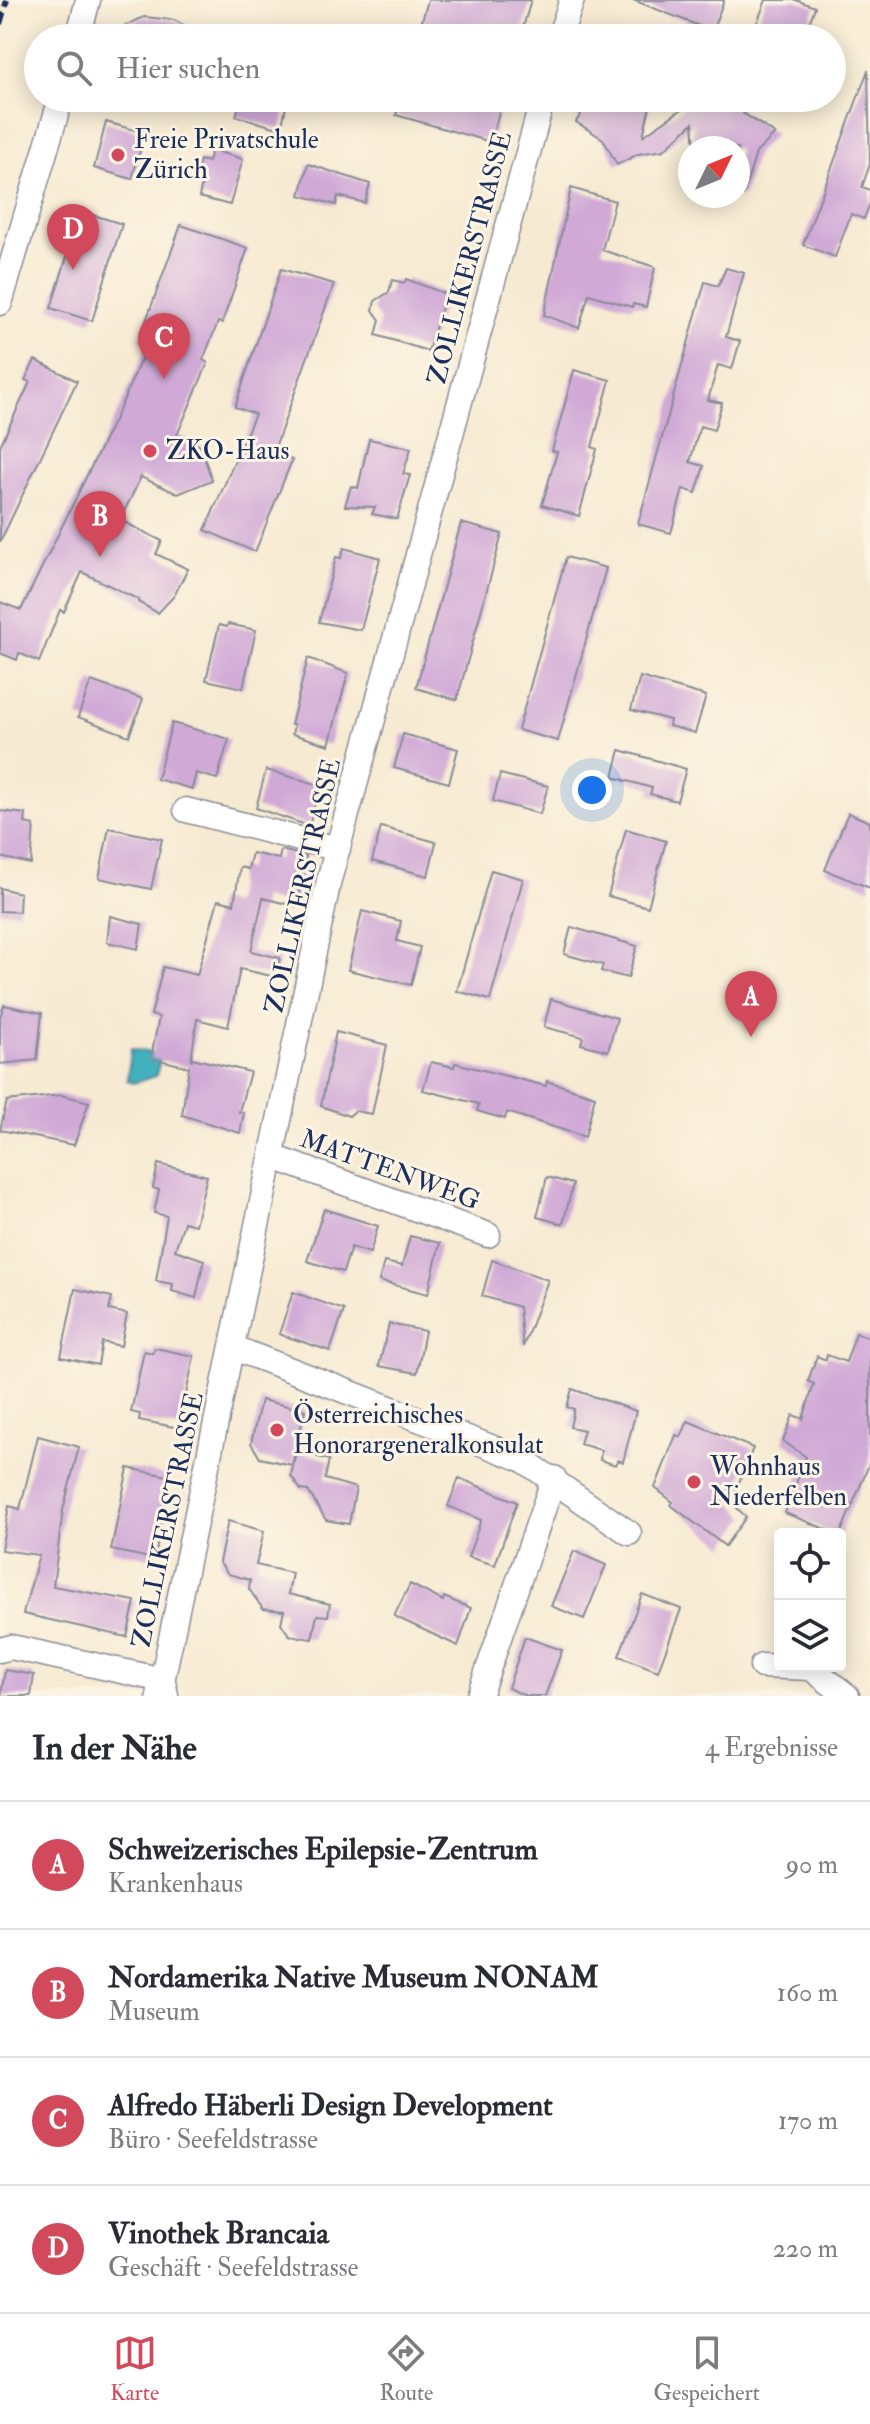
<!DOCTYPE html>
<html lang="de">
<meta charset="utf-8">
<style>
:root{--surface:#fff;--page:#f2f2f3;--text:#2b2b33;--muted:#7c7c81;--line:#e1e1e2;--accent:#d1495b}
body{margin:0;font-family:"IM FELL Double Pica",serif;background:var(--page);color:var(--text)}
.controls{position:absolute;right:24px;bottom:24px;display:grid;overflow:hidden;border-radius:8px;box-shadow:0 4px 20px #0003}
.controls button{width:72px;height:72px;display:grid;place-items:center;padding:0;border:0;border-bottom:2px solid var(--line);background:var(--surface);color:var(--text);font:40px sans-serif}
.compass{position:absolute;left:678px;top:136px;width:72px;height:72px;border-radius:50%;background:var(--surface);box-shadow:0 4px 20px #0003;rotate:47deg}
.you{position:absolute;left:592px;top:790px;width:28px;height:28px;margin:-20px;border:6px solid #fff;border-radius:50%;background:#1a73e8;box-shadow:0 0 0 12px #1a73e833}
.badge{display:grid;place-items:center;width:52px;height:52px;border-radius:50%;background:var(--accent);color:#fff;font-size:26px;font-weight:700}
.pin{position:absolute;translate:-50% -66px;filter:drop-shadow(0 2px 4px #0008)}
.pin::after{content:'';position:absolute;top:42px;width:28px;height:24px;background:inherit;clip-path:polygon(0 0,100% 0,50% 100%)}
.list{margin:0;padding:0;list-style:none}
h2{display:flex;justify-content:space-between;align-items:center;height:104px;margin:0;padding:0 32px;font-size:34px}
h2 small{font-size:26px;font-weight:400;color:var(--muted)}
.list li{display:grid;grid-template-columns:52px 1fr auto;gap:24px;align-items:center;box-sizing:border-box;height:128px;padding:0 32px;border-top:2px solid var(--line)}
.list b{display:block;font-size:30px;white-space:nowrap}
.list p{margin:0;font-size:26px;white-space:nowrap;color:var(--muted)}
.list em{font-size:26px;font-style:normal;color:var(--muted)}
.icon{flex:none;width:44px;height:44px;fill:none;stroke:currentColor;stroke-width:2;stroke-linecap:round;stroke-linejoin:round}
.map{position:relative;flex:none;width:870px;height:1696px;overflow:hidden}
.search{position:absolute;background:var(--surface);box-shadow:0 4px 20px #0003;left:24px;right:24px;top:24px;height:88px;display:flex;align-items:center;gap:20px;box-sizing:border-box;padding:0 28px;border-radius:44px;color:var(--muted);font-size:30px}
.sheet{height:616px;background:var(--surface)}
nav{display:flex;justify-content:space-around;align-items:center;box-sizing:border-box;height:112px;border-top:2px solid var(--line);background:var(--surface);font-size:22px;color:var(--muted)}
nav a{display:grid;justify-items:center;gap:4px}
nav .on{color:var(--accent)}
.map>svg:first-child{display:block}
</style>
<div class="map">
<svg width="870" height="1696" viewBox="0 0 870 1696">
<rect width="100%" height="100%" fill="#fcf5e5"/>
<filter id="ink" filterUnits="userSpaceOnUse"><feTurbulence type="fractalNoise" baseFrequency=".0125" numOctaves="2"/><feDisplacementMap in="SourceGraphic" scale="16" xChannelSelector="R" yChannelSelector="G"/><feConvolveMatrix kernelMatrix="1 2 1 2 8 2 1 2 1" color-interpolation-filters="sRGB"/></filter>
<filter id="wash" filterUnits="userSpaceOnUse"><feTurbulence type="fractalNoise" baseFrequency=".006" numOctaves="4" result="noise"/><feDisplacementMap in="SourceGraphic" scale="32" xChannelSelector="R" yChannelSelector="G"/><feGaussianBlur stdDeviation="1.8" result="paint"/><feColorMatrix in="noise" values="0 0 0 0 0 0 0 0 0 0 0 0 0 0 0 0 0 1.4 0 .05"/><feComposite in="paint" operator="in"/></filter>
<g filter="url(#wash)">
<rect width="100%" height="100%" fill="#f7ead2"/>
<path fill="#42b1be" stroke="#2e708e" stroke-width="2" d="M131 1049 161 1055 156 1076 133 1083 127 1080Z"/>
<g id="blocks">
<path fill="#d0a9d7" d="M428 0H531L520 38H417Z
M633 0H724L712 31Z
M766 0H796L815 7 804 38H751Z
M144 17 174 20 209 38H98Z
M868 70 870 164 862 187 870 190V203L864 219 851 214 835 257 803 245Z
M241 98H288L281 129 236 116Z
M401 98H503L491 142 396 115Z
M591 98H652L643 136 685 107 709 98H738L743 113 775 134 756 153 743 196 738 195V148H695L693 123 664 150 638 154 617 165 603 139 576 122Z
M106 122 145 133 132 179 94 168Z
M211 150 243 159 230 205 199 197 202 184 194 181 200 160 208 162Z
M308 164 370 184 365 203 338 196 336 205 300 195Z
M571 188 615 201 602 250 655 267 646 307 633 304 632 307 589 294 579 328 544 315Z
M81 211 122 224 92 321 51 308Z
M181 225 248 248 222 323 218 322 203 360 208 363 177 435 200 446 212 480 178 494 141 477 120 520 162 541 156 554 188 569 174 596 158 613 138 602 139 600 82 572 64 612 60 610 39 662 19 653 17 660 0 653V602L21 610 120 408 148 343 139 340Z
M726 268 744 273 726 337 740 341 732 369 718 365 708 400 722 403 714 430 700 426 690 462 704 466 696 493 683 489 671 533 638 524 705 282 718 286Z
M281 269 334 284 273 453 292 460 255 552 205 530 255 414 235 407Z
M406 279 446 294 428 351 376 335 380 320 373 310 375 301 389 292 392 280 405 283Z
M35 360 77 381 0 542V446L30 382 25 380Z
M574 370 610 380 592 447 597 449 579 516 542 505 557 452 552 451Z
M369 439 411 448 403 474 410 475 397 519 372 514 375 507 345 506 351 486 358 488Z
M461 523 502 534 457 700 416 688Z
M344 548 380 558 361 630 319 622 336 557 341 558Z
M566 557 606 568 558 741 518 730Z
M228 624 256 630 243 688 206 680 219 625 227 627Z
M308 658 348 673 329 745 292 734 294 725H291Z
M640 677 706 696 695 733 669 726 670 720 631 710Z
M91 681 143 699 129 736 78 717Z
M172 723 229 739 217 779 196 773 192 789 157 779Z
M403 734 458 749 449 783 394 768Z
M620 750 686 769 677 801 650 794 652 788 613 777Z
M266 770 320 785 309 826 256 808Z
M500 774 548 786 540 814 493 801Z
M0 811 26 814 25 823 34 825 31 864 0 857Z
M848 813 870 822V888L825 870Z
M381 827 436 842 428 876 372 861Z
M109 828 162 839 151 889 99 878Z
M626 829 666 841 648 907 608 896Z
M281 850 306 856 296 906 263 898 251 951 280 958 276 977 240 969 228 1027 197 1019 191 1061 192 1058 250 1072 239 1112 244 1113 240 1133 182 1115 189 1067 151 1058 159 1017 151 1015 163 967 197 975 218 900 234 904 240 867 248 869 252 853 279 859Z
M491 870 523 879 490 1000 457 991Z
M0 888 20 893 19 912 0 911Z
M362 911 401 921 397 941 420 947 411 985 348 970Z
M110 916 142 924 138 949 107 942Z
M571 927 637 946 628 978 601 971 603 965 564 954Z
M551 999 617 1018 608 1051 581 1044 583 1037 544 1027Z
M4 1005 42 1013 37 1060 0 1064V1017Z
M336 1032 387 1045 372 1114 355 1111 349 1116 321 1106Z
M431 1062 454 1067 455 1063 546 1086 547 1081 595 1096 585 1137 507 1112 505 1119 477 1111 479 1104 423 1090Z
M61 1095 89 1102 74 1145 0 1130 7 1101Z
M158 1164 207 1176 195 1225 184 1222 175 1250 204 1260 196 1298 172 1291 173 1284 156 1281 167 1216 154 1213 159 1190 153 1188Z
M547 1177 573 1184 563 1224 537 1217Z
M324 1209 378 1226 370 1253 351 1247 343 1272 307 1261Z
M410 1236 440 1243 428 1294 379 1281 384 1262 402 1266Z
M492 1260 548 1280 523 1347 519 1307 482 1296Z
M75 1289 112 1297 109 1310 127 1314 121 1346 102 1342 98 1365 61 1357Z
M293 1292 344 1310 330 1351 279 1334Z
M389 1324 425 1331 417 1373 379 1366Z
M856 1333 870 1338V1462L840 1535 785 1513 806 1457 783 1441 793 1415 803 1419 814 1384 808 1381 817 1356 826 1360 827 1355 846 1362Z
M155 1348 194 1356 179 1428 139 1420 140 1414 131 1412 144 1351 152 1353Z
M572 1389 636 1411 623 1462 618 1460 616 1465 600 1460 601 1450 580 1444 584 1430 570 1427 574 1409 567 1407Z
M261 1400 305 1410 292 1465 260 1458 251 1443Z
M688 1421 753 1448 731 1502 746 1517 725 1546 671 1505 673 1502 655 1488 676 1435 681 1437Z
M38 1436 79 1447 63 1510 53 1586 135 1601 127 1637 23 1614 39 1555 1 1550 9 1506 20 1509Z
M296 1451 329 1460 325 1479 356 1488 349 1524 326 1520 308 1491 301 1490 291 1476Z
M128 1468 168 1476 155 1559 111 1550Z
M459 1478 517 1502 495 1565 468 1557 481 1520 448 1506Z
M228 1521 264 1531 256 1565 292 1573 288 1594 330 1604 328 1616 317 1615 312 1639 289 1635 281 1623 284 1611 263 1609 249 1589 250 1580 228 1574 219 1562Z
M574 1551 606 1565 584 1619 551 1606Z
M410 1584 443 1601 444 1597 471 1608 458 1646 394 1616Z
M642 1594 681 1609 658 1671 619 1656Z
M525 1637 562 1650 545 1696H526L508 1688Z
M5 1670 34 1675 31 1696H1Z"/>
</g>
</g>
<g filter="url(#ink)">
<use href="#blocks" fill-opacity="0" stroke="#898c98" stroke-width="2"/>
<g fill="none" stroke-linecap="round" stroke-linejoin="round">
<defs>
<path id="street" d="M78 38 88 0
M559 38 572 0
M0 303 61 98
M186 810 338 849
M273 1157 488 1235
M234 1348 522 1459 629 1533
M0 1650 11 1647 149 1677 163 1681 166 1695
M762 1666 811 1668 847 1696
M159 1696 329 880 543 98
M479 1696 554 1478"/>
</defs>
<use href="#street" stroke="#898c98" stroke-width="27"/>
<use href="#street" stroke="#fff" stroke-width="24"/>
<path stroke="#1b2f5e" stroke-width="6" stroke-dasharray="12 6" stroke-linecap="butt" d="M0 24 7 0"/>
</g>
</g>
<g fill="#d1495b" stroke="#fcf5e5" stroke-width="3">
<circle cx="118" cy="155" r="8"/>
<circle cx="150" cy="451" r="8"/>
<circle cx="277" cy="1430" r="8"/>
<circle cx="694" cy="1482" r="8"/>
</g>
<g text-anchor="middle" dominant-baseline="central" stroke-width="6" stroke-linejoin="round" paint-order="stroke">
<g font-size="26" fill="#1b2f5e" stroke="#fcf5e5" text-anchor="start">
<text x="134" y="140">Freie Privatschule<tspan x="134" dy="30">Zürich</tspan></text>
<text x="166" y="451">ZKO-Haus</text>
<text x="293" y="1415">Österreichisches<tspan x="293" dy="30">Honorargeneralkonsulat</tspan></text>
<text x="710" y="1467">Wohnhaus<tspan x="710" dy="30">Niederfelben</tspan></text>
</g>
<g font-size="26" fill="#1b2f5e" stroke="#fcf5e5">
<text transform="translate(470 258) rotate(-75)">ZOLLIKERSTRASSE</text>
<text transform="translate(303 886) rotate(-77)">ZOLLIKERSTRASSE</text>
<text transform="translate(390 1170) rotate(20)">MATTENWEG</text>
<text transform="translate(168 1520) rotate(-78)">ZOLLIKERSTRASSE</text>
</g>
</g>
</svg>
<div class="controls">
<button><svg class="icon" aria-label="locate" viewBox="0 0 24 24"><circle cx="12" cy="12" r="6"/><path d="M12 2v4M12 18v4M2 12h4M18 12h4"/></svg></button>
<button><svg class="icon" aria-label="layers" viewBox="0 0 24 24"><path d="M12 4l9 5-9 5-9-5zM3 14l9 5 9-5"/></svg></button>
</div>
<svg class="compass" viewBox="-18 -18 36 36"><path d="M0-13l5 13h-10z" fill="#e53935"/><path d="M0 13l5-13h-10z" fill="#7c7c81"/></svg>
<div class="you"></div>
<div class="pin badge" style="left:751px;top:1037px">A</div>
<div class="pin badge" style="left:100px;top:557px">B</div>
<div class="pin badge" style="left:164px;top:379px">C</div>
<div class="pin badge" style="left:73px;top:270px">D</div>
<div class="search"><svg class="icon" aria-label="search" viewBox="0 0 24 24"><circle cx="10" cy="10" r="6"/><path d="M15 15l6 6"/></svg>Hier suchen</div>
</div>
<section class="sheet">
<h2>In der Nähe<small>4 Ergebnisse</small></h2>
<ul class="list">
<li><span class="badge">A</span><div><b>Schweizerisches Epilepsie-Zentrum</b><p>Krankenhaus</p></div><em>90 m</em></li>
<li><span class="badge">B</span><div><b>Nordamerika Native Museum NONAM</b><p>Museum</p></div><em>160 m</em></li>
<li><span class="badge">C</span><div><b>Alfredo Häberli Design Development</b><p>Büro · Seefeldstrasse</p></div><em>170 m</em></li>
<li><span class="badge">D</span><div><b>Vinothek Brancaia</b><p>Geschäft · Seefeldstrasse</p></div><em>220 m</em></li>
</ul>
</section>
<nav>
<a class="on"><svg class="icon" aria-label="map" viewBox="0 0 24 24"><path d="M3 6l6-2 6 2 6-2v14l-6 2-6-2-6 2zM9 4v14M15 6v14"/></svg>Karte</a>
<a><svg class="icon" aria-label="directions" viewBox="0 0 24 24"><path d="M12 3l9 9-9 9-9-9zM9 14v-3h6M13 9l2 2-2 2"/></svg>Route</a>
<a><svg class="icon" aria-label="saved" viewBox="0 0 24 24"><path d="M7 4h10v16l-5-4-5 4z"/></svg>Gespeichert</a>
</nav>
